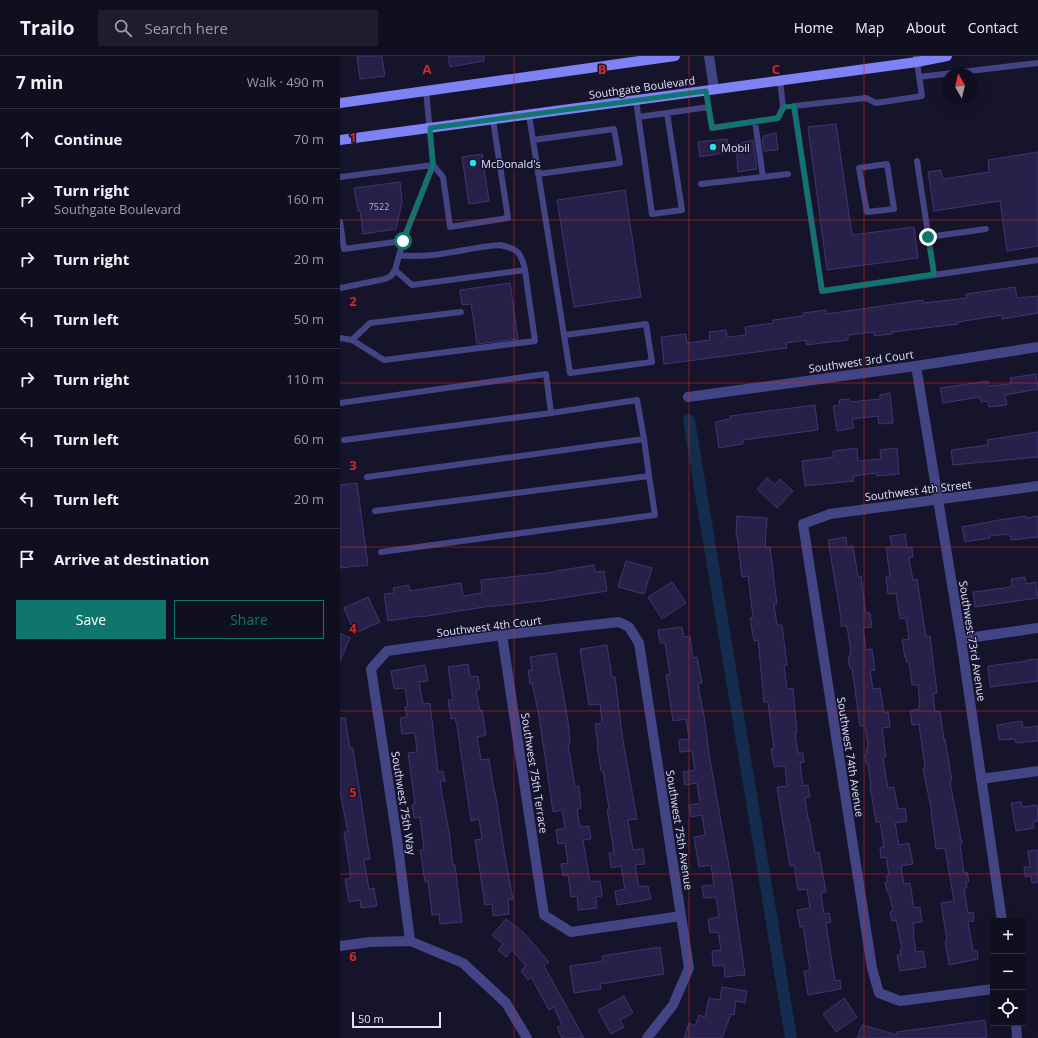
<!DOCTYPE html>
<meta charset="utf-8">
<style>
:root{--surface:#100f20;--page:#1e1d2d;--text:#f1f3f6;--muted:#9c9ca5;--line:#302f3e;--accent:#0f766e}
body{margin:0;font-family:"Open Sans",sans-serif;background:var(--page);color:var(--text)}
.controls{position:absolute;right:12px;bottom:12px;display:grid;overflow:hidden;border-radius:0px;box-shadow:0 4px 16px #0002}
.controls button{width:36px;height:36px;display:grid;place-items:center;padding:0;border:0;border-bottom:1px solid var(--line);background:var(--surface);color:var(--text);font:20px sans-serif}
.compass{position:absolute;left:602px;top:12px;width:36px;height:36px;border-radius:50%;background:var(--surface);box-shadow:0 4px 16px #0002;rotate:352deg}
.scale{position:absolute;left:12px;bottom:10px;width:89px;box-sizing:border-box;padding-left:4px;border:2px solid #e1dffc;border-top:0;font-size:11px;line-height:14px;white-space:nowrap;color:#e1dffc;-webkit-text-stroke:3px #16142a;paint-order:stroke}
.stop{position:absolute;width:12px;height:12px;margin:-9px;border:3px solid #0f766e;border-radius:50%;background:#fff}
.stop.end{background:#0f766e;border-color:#fff;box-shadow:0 1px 4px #0008}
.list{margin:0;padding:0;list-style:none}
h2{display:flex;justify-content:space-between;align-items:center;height:52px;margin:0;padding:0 16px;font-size:17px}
h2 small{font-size:13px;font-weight:400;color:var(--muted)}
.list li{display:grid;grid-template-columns:26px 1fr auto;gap:12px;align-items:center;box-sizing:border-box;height:60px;padding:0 16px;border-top:1px solid var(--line)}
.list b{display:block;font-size:15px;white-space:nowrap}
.list p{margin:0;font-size:13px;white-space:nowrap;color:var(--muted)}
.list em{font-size:13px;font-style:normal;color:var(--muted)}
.actions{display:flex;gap:8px;padding:12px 16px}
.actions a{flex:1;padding:9px 0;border:1px solid var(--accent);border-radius:0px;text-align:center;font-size:14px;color:var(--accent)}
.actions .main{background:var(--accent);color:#fff}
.icon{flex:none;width:22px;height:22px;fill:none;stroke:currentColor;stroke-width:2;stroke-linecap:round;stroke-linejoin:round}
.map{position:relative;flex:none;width:698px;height:982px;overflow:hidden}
header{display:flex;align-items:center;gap:24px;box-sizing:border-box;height:56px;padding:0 20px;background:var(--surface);border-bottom:1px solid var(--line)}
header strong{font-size:19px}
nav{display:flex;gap:22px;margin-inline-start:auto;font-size:14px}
.search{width:280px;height:36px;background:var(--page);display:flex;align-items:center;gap:10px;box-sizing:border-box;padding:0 14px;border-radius:0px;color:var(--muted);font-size:15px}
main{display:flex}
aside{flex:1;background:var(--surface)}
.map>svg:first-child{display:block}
</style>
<header>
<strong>Trailo</strong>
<div class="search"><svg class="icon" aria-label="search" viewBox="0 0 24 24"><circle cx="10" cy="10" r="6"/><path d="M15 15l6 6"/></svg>Search here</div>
<nav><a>Home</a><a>Map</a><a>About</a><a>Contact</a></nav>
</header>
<main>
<aside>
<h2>7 min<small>Walk · 490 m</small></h2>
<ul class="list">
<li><svg class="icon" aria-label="ahead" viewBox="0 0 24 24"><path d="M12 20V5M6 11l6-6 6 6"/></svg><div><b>Continue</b></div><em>70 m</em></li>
<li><svg class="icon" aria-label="right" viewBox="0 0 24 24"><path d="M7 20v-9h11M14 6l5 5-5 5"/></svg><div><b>Turn right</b><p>Southgate Boulevard</p></div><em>160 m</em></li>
<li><svg class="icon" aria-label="right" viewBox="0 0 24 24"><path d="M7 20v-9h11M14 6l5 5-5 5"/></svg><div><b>Turn right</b></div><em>20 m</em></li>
<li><svg class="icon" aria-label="left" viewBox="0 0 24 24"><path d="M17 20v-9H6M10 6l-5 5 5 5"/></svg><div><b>Turn left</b></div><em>50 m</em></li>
<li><svg class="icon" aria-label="right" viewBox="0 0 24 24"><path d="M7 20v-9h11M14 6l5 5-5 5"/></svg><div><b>Turn right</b></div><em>110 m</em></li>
<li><svg class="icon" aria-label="left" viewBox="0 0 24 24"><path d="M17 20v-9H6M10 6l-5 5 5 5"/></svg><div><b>Turn left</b></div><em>60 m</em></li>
<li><svg class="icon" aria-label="left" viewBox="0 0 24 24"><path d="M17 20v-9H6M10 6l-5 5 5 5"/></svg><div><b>Turn left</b></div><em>20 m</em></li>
<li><svg class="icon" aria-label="arrive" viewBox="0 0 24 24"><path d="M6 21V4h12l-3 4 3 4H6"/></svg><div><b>Arrive at destination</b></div></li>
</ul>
<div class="actions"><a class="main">Save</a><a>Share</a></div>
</aside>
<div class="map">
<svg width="698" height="982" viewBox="0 0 698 982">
<rect width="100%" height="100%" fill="#16142a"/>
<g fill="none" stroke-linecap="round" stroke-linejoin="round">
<path stroke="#142d4e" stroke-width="12" d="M349 364 451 982"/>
</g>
<path fill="#27214a" stroke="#3e3574" d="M17 0H42L45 20 20 23Z
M108 0H144V5L110 11Z
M496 68 512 179 574 171 578 202 487 214 468 71Z
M436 77 438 94 424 95 422 82 424 81V80Z
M387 83 389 96 360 101 358 86Z
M413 84 417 113 398 116 396 88Z
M698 96V190L667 195 660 145 594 155 588 116 601 114 603 123 649 116 648 104Z
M142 98 149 145 129 148 122 101Z
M60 126 62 146 56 173 23 178 20 154 18 155 14 132Z
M285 134 301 241 234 251 217 144Z
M170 227 178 283 137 288 131 248 122 249 120 234Z
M675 231 677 242 698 240V257L662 263V259L618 266V268L552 276V278L534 280V276L508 279V284L490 286 466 289V284L446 287 447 292 324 308 321 281 346 278 347 287 370 284 369 276 386 274 387 281 406 279 405 271 433 267V264L463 260V257L486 254V258L583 244V247L627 242 626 238Z
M696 318 698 333 665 339 667 349 649 351 648 345 641 346 640 341 603 347 600 332 648 325 649 330 671 328 670 322Z
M550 337 553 367 539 368 538 360 512 363 514 372 497 375 493 350 500 349 499 344 509 343 510 346 540 343V339Z
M475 349 478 374 403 384V388L379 392 375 366 390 363V360Z
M698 376V401L613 409 611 394 648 389 647 384Z
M517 392 518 405 541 403 540 394 557 392 559 418 537 420 536 417 513 420 514 425 465 430 462 405 493 401V395Z
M427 422 435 429 440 423 453 435 437 452 417 433Z
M17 427 28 509 0 512V429Z
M397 460 427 462 425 492 430 491 437 548H434L437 569H442L447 609H444L447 633 453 632 457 677H455L458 697H463L464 706 460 707 463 730 468 729 470 741 465 742 468 763H469L475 797 479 796 486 836 481 837 484 858 489 857 491 866 486 867 491 899 495 925 500 924 501 933 468 939 464 915H470L463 870 460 871 457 854 470 852 467 833 458 834 454 809 450 810 444 774 437 731 447 730 445 710 434 711 431 693H434L428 646H424L418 584 414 585 410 562 413 561 408 520 402 521 397 480H396Z
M686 460V462L698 460V481L671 484 670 478 649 480 650 482 625 486 622 471 659 464Z
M565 478 567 492H572L573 501 569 502 573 524 577 523 586 581 590 580 597 637 593 638 595 656 600 655 604 684 605 683 612 725 610 726 622 788 620 789 624 817 627 816 629 826H626L627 832H624L628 857 633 856 634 865 628 866 633 895H637L638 903 609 909 605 885 607 884 601 847 614 845 605 792 596 793 591 756H592L583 713 585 712 579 668 572 669 570 655 579 653V649H580L578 629H572L569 606H566V601H565L562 584 569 583 566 562 560 563 556 537 548 538 546 521 550 520 546 492 552 491 550 480Z
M506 481 507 491 513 490 518 521 521 520 526 557H530L532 571 523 572 526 594 532 593 535 614 530 615 533 633 540 632 544 657 548 656 550 671 542 672 546 701H543L546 721 548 732 554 731 558 753 565 752 567 765 555 767 559 789 569 787 573 808 561 810 564 828 570 827 574 852 580 851 582 866 573 867 574 876H573L576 896 583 895 586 911 560 915 557 899H561L560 894 562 893 556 864 552 865 550 856 553 855 549 836H547L545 826H548L546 820 549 819 546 801 541 802 540 792 544 791 540 766H536L530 730H531L528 708H526L525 698H527L526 692 528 691 525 670H520L512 612H510L508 601H510V596H511L507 570H501V561L488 484Z
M286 505 312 512 304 538 278 531Z
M254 509 255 516 264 515 267 535 203 545 144 551 81 561V560L48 565 44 538 54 537 53 532 69 529 70 535 121 527 123 540 142 537 141 524 216 516V515Z
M685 521 686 528 696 526 698 542 635 551 633 536 672 531 671 523Z
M332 526 346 547 322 563 308 541Z
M28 541 40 566 15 577 4 552Z
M342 571 344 581 350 580 353 602 357 601 362 627 358 628 365 666 369 698 392 827 405 919 385 921 384 909 373 910 372 895 381 894 378 876 370 877 368 863 379 861 376 841 364 842 362 830 374 829 371 809 359 811 354 781 365 779 362 759 351 761 349 749 360 747 357 727 345 729 343 716 355 714 352 695 340 696 339 684 349 683 346 663 333 665 326 619 330 618 325 587H320L318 574Z
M0 577 10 582 0 605Z
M267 589 272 621H275L283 685 297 763 288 764 293 794 303 793 305 808 295 809 299 831 308 830 311 843 277 849 275 835 285 833 281 810 271 812 269 797H274L267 753H269L263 715H261L257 689H258L255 668 262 667 260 648 249 649 240 593Z
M216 597 228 665 230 688H228L235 731 239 730 241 752 237 753 240 771 249 770 251 783 243 784 250 826 260 825 262 840 256 841 257 852 238 854 237 840 231 841 228 819 223 820 221 808 228 807 225 787 218 788 216 774 225 772 222 754 213 756 199 660 192 627 190 628 188 614H192L190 601Z
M698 603V625L650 631 648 610 687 605V604Z
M128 608 130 621 138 620 140 633 136 634 140 655 142 654 146 679 137 681 141 704 149 703 154 735H155L165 800 173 843 168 844 169 858 153 860 152 848 145 849 135 784 142 783 139 763 131 765 117 670 115 662 111 663 108 644H113L108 611Z
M85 609 88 625 79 626 83 648 90 647 98 716 103 715 105 725H100L102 738 109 776 113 809H115L122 866 100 868 99 858 92 859 88 825 85 826 82 806 80 794 84 793 80 761 74 762 72 749 75 748 68 697 77 696 75 677 62 678 60 662 67 661 65 651 68 650 65 632 54 633 51 615Z
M0 662H5L10 692H13L30 803 24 804 29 833 34 832 37 850 21 852 20 844 9 846 5 823 11 822 4 776H8L0 736Z
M682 665 683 672 698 670V685L676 687 675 683 659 684 657 669Z
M681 746 682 751 697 749 698 765 693 766 694 772 676 775 671 747Z
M698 794V826L692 827 691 820 685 821 684 811H690L688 795Z
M166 863 185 878 209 906 204 910 244 982H222L217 971 222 969 214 951 209 954 191 921 188 924 181 915 186 910 172 894 166 901 158 894 163 888 152 879Z
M320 891 324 918 260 928 261 933 234 937 230 910 263 905 262 900Z
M382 931 407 935 405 947 396 945 394 959 391 958 382 982H344L349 967 355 970 359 959 365 961 369 942 380 944Z
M284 940 293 957 280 964 284 971 271 978 258 954Z
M504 942 517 961 496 976 483 958Z
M645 964 647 981 641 982H517L522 969 557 979V976Z"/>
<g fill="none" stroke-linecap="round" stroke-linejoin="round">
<path stroke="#434485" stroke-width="6" d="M576 0 582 40 536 47 526 42 454 50 482 235 698 204
M579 21 698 7
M366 35 372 72 438 62 443 51 440 24
M296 44 312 158 342 154 327 57 368 51
M189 59 230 317 312 306 306 268 225 279
M298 61 327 57
M193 84 274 73 280 107 198 118
M577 105 594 218
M547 108 554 153 527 156 519 112Z
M0 121 93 109 103 121 110 171 168 162 153 64
M423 121 448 118
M361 128 423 121 415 66
M0 166 4 193 63 185
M588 181 646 173
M59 199C93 204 126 191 160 189 178 193 181 196 185 214
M0 232 45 223 51 220 55 214 63 185 93 109 86 34
M0 282 12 284 44 304 195 285 185 214 72 229 55 214
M12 284 30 267 121 256
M0 347 206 318 211 357 297 344 304 383 27 421
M4 384 211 357
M35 455 309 420 304 383
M41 496 315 459 309 420"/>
<path stroke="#434485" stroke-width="10" d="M369 0 374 33
M576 310 621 583 662 865
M348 341 576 310 698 291
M162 579 204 859 231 876 341 860
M621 583 698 572
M641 723 698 715
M70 885 57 783 31 613 47 595 162 579 279 566 289 571 299 587 349 912 333 949 307 982
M0 890 30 886 70 885 123 907 166 947 187 982
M653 933 560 945 539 937 532 912 463 468 490 458 698 430
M676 967 677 982"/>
<path stroke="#7f82f4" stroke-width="10" d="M0 47 335 0
M0 84 577 6 607 0"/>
</g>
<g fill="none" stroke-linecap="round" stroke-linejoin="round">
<path stroke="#0f766e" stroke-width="5" d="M63 185 93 109 90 72 366 35 372 72 438 62 444 51 454 50 482 235 594 218 588 181"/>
</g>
<path fill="none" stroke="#d62828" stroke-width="1" stroke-opacity="0.55" d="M174 0V982M349 0V982M524 0V982M0 164H698M0 327H698M0 491H698M0 655H698M0 818H698"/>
<g fill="#1ce3ec" stroke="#16142a" stroke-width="1.5">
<circle cx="373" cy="91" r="4"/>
<circle cx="133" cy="107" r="4"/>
</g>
<g text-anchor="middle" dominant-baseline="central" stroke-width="3" stroke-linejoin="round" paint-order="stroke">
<g font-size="9" fill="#b2b0d0">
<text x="39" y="150">7522</text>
</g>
<g font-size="11" fill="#e1dffc" stroke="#16142a">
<text transform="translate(302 31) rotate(-8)">Southgate Boulevard</text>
<text transform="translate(521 305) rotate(-8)">Southwest 3rd Court</text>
<text transform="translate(578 434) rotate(-7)">Southwest 4th Street</text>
<text transform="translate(149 570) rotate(-7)">Southwest 4th Court</text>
<text transform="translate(633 585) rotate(81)">Southwest 73rd Avenue</text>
<text transform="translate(511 701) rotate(81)">Southwest 74th Avenue</text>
<text transform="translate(195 717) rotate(81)">Southwest 75th Terrace</text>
<text transform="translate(64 747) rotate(81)">Southwest 75th Way</text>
<text transform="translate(340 774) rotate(81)">Southwest 75th Avenue</text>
</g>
<g font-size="11" fill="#e1dffc" stroke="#16142a" text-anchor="start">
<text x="381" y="91">Mobil</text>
<text x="141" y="107">McDonald's</text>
</g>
</g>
<g font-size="13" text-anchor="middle" font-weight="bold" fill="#d62828" stroke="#16142a" stroke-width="3" stroke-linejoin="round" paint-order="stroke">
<text x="87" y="18">A</text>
<text x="262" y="18">B</text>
<text x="436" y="18">C</text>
<text x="13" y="86">1</text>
<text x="13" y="250">2</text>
<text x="13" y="414">3</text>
<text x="13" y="577">4</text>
<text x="13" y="741">5</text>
<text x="13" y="905">6</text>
</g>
</svg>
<div class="controls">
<button>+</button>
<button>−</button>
<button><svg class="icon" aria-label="locate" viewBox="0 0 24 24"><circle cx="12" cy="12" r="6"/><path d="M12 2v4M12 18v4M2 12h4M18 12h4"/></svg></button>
</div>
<svg class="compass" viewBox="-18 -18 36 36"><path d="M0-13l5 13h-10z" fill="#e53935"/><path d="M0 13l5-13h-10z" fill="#9c9ca5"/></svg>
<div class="scale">50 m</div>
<div class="stop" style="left:63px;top:185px"></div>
<div class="stop end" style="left:588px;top:181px"></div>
</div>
</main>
